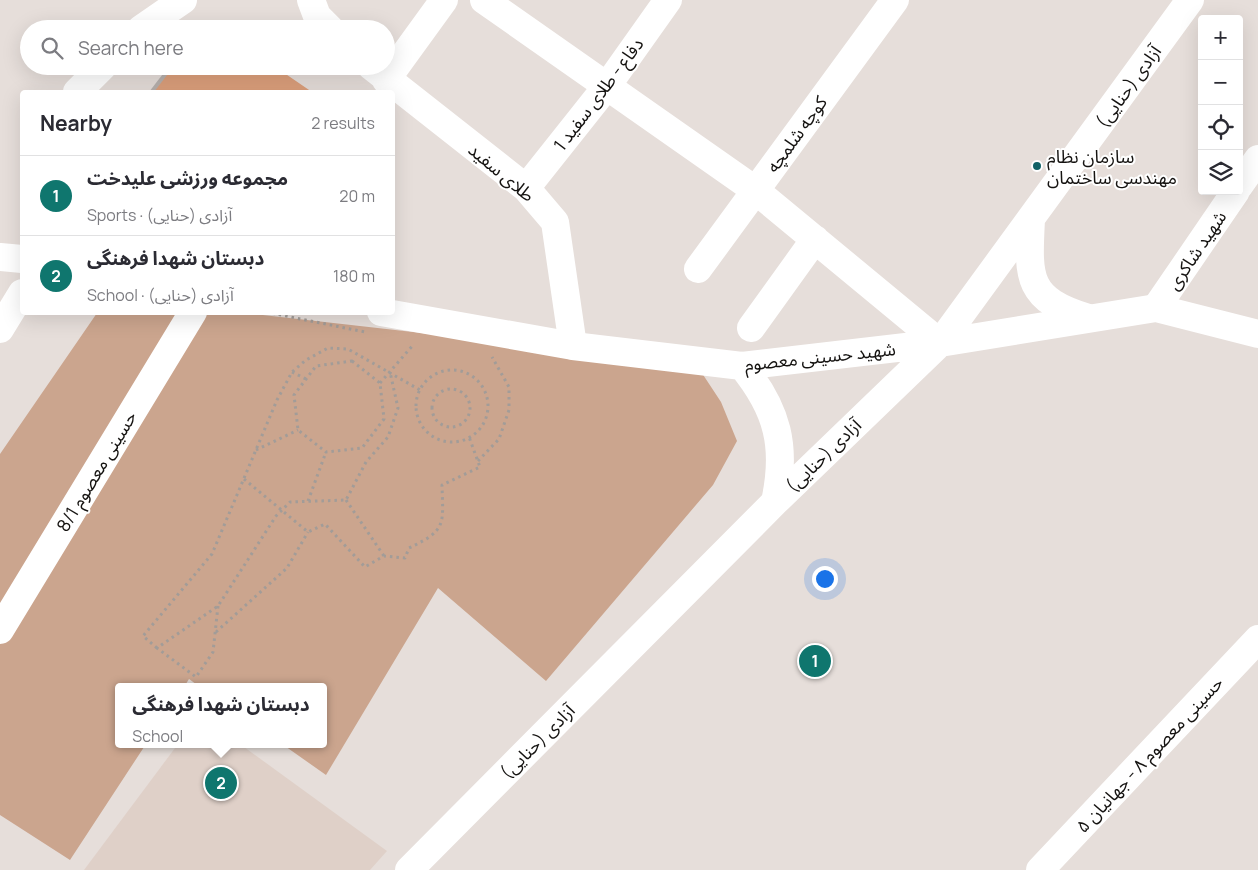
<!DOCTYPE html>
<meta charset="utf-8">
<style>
:root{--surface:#fff;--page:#f2f2f3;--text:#2b2b33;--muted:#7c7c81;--line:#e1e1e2;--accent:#0f766e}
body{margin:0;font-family:Manrope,"Noto Sans Arabic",sans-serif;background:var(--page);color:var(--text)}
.controls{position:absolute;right:15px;top:15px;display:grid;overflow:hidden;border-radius:5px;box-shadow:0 5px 20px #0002}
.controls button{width:45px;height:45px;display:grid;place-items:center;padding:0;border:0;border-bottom:1px solid var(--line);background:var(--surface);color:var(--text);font:25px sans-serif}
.you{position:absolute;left:824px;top:578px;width:18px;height:18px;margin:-12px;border:4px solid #fff;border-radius:50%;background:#1a73e8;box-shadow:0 0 0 8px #1a73e833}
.badge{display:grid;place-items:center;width:32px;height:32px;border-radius:50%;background:var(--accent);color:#fff;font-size:16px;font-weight:700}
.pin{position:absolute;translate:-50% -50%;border:2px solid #fff;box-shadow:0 1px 5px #0006}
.popup{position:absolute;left:115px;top:683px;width:212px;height:65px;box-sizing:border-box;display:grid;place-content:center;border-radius:5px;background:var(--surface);filter:drop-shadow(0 1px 4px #0005);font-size:16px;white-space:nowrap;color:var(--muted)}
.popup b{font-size:19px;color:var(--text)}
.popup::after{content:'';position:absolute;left:50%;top:100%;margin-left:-10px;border:10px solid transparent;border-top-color:var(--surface)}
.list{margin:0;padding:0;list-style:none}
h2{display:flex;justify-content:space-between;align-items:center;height:65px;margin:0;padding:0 20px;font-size:21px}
h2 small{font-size:16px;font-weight:400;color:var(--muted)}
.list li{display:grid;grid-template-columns:32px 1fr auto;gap:15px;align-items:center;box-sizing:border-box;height:80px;padding:0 20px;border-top:1px solid var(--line)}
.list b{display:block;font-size:19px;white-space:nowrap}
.list p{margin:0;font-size:16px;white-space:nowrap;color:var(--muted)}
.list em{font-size:16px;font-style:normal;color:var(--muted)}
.icon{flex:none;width:28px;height:28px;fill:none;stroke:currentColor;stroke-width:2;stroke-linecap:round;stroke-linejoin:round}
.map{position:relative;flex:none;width:1258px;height:870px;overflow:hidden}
.search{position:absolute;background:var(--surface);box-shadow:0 5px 20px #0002;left:20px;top:20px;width:375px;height:55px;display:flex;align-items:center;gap:12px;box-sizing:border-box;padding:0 18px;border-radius:28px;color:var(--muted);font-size:19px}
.panel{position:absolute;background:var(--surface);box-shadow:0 5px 20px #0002;left:20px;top:90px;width:375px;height:225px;border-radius:5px}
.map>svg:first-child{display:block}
</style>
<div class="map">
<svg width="1258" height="870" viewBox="0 0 1258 870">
<rect width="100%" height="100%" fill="#e6deda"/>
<path fill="#dfd0c8" d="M178 744H240L387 851 370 870H84Z"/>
<path fill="#cba58e" d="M97 313H245L696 364 721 402 737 441 713 485 546 681 438 588 326 775 282 744H324V687H200L189 679 184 687H119V744H146L70 860 0 815V454Z"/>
<path fill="#0003" d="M169 66H271L310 92H149Z"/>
<path fill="#dda07c" d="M207 21 218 29H201Z
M174 66H274L312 92H154Z"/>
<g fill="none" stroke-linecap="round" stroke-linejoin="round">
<path stroke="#a29c98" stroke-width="3" stroke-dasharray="2.5 4" stroke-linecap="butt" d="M266 312 365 332
M352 361 380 383 384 419 362 448 326 452 298 430 294 395 316 366Z
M416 406a36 36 0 1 1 72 0a36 36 0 1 1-72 0Z
M292 372 306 379
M380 383 414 344
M432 408a19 19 0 1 1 38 0a19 19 0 1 1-38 0Z
M256 450 298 430
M478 461 499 439 509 410V387L492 357
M244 479 308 532 325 524 365 567 384 556 405 558 409 548C447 530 443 525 442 485L480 467 469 437
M346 500 384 556
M308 501 326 452
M218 606 213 652 196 677 157 648 218 606 276 516 290 502 346 500 366 462 388 437 398 408 390 372
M216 632 287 568 308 532
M157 648 143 636 212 554 277 400 292 372 306 360 328 348 348 349 420 390"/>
<path stroke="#fff" stroke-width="28" d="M311 0 317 16 330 29
M484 0 755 190 940 343
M141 29 183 0
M371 66 526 188 555 222 573 346
M386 80 444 0
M77 92 103 66
M1239 186 1258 159
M526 188 607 86 668 0
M698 269 895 0
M1156 308 1236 191
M751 328 815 239
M0 329 22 293
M0 630 193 312
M1040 870 1258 639"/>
<path stroke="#fff" stroke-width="28" d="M1031 219C1028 278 1026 299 1088 318
M0 257 22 259
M381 312 573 346 742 366 940 343 1156 308 1258 334
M742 366C778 410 787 447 775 502
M409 870 775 502 940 343 1190 0"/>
</g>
<circle fill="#126267" stroke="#fff" stroke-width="2" cx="1037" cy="166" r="5"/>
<g text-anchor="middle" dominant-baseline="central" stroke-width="4" stroke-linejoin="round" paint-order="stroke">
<g font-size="18" fill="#151311" stroke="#fff">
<text transform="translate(1128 86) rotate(-54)">آزادی (حنایی)</text>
<text transform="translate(598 94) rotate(-53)">دفاع - طلای سفید 1</text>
<text transform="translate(796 134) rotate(-54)">کوچه شلمچه</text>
<text transform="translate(502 172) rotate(40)">طلای سفید</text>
<text transform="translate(1196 250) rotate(-56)">شهید شاکری</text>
<text transform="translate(820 356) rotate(-6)">شهید حسینی معصوم</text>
<text transform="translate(823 455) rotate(-44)">آزادی (حنایی)</text>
<text transform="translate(96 471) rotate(-59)">حسینی معصوم 8/1</text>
<text transform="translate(537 741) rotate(-45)">آزادی (حنایی)</text>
<text transform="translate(1149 754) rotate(-47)">حسینی معصوم ۸ - جهانیان ۵</text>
</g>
<g font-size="18" fill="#151311" stroke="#fff" text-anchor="start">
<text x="1047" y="156">سازمان نظام<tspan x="1047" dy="21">مهندسی ساختمان</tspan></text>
</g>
</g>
</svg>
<div class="controls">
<button>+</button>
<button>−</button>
<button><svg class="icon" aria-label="locate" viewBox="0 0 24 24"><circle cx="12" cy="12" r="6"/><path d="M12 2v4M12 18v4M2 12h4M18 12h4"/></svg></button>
<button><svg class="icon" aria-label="layers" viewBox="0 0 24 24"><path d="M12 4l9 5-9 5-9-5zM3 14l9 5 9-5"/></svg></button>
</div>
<div class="you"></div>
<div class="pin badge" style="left:815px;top:661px">1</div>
<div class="pin badge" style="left:221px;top:783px">2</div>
<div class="popup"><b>دبستان شهدا فرهنگی</b>School</div>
<div class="search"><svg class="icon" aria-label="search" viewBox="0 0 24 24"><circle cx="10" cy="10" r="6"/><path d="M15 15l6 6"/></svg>Search here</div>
<section class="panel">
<h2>Nearby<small>2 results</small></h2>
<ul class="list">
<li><span class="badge">1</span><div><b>مجموعه ورزشی علیدخت</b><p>Sports · آزادی (حنایی)</p></div><em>20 m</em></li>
<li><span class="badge">2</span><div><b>دبستان شهدا فرهنگی</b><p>School · آزادی (حنایی)</p></div><em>180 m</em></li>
</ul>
</section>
</div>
